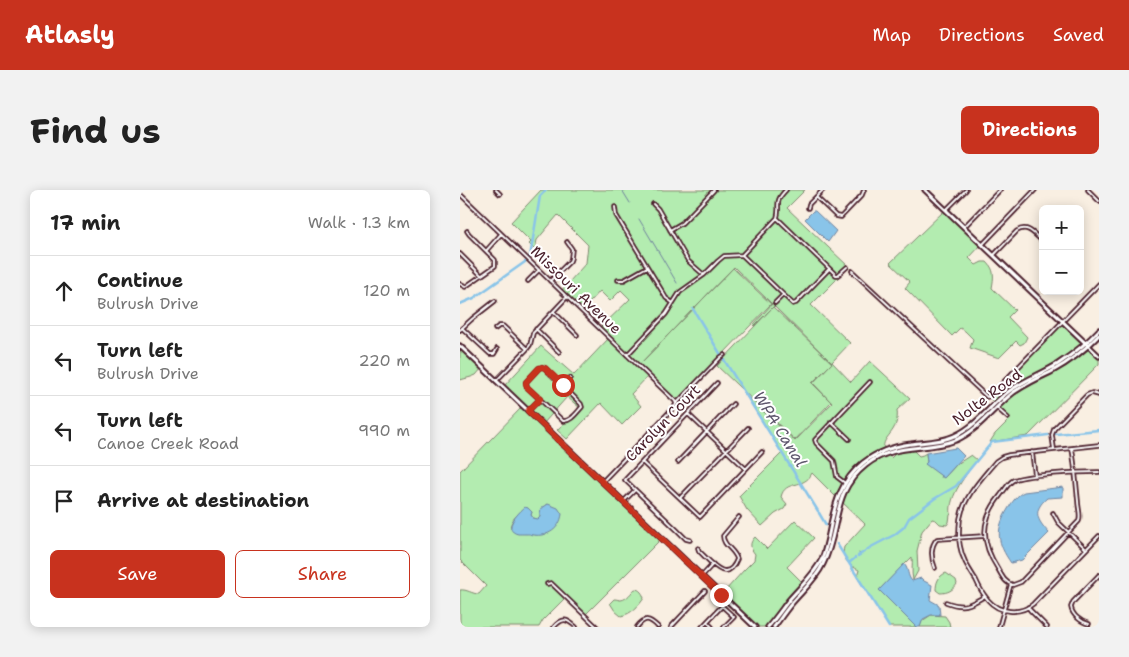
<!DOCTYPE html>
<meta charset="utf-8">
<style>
:root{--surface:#fff;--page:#f2f2f2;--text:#222;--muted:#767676;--line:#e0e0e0;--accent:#c8321e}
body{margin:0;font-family:"Shantell Sans",sans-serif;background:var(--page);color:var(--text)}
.controls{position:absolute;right:15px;top:15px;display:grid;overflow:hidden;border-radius:8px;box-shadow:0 2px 12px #0003}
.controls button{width:45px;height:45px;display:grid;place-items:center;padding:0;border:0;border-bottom:1px solid var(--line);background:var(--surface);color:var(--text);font:25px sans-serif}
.stop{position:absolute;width:15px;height:15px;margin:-11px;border:4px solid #c8321e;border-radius:50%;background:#fff}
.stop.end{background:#c8321e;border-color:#fff;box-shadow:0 1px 5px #0008}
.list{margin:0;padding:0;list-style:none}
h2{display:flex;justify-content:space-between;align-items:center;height:65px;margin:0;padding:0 20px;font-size:21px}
h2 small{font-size:16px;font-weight:400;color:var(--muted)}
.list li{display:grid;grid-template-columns:32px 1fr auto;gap:15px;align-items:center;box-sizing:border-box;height:70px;padding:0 20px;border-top:1px solid var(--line)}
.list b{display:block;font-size:19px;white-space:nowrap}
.list p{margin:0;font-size:16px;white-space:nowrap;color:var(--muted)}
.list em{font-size:16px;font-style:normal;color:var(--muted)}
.actions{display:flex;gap:10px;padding:15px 20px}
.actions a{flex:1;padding:11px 0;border:1px solid var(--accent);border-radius:8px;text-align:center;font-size:18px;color:var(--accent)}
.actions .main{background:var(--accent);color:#fff}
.icon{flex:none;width:28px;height:28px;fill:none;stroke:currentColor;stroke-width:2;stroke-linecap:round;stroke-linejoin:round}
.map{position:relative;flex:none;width:639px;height:437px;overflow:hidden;border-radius:8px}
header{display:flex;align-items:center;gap:30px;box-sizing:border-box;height:70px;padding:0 25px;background:var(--accent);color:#fff}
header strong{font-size:24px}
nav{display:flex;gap:28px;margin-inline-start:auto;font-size:18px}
.intro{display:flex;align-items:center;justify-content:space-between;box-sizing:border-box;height:120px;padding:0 30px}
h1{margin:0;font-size:35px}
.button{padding:12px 22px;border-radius:8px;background:var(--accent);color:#fff;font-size:18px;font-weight:700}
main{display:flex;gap:30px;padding:0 30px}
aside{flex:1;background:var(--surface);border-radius:8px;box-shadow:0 2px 12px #0003}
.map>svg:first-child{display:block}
</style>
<header>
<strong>Atlasly</strong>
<nav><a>Map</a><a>Directions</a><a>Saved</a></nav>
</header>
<div class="intro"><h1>Find us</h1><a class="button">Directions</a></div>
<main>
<aside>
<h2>17 min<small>Walk · 1.3 km</small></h2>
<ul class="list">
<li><svg class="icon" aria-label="ahead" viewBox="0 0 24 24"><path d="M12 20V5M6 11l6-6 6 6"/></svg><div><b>Continue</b><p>Bulrush Drive</p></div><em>120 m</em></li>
<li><svg class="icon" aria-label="left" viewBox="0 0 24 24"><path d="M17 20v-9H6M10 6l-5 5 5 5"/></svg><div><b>Turn left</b><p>Bulrush Drive</p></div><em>220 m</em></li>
<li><svg class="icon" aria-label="left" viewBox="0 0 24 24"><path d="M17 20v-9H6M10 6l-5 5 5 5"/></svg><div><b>Turn left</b><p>Canoe Creek Road</p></div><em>990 m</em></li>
<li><svg class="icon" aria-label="arrive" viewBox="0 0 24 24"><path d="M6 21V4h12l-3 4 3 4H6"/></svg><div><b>Arrive at destination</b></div></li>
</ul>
<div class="actions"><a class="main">Save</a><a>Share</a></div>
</aside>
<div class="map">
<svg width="639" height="437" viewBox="0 0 639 437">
<rect width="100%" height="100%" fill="#f9efe2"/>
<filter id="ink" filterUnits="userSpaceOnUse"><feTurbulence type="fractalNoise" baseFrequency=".02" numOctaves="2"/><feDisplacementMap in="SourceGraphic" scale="10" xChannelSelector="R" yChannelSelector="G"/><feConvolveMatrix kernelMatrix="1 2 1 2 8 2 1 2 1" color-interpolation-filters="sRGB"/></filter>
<g filter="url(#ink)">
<path fill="#b3ecb0" stroke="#7e866e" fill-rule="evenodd" d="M81 0H345L327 18 389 77 351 115 390 153 372 172 391 192 410 171 450 208 437 220C440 243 421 246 424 259 402 269 385 284 376 307L352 283C344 300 325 289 321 307L327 314 324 319 315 324 302 336 287 320 279 306 322 263 285 204 335 251 372 213 353 193 372 173 314 116 294 136 293 135 312 114 274 77 179 175 189 185 171 204 181 216 162 235 141 213 107 249 97 240 120 218 107 207 83 234 44 196 81 156 114 185 149 148 140 138 170 109 161 100 150 111 140 101 122 121 101 101 126 73 128 55 98 25 77 50 75 60 69 54 71 52 51 32Z
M485 20 522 54 509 68 516 75 522 72H527C535 80 534 87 532 98L555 120 548 127 567 147 564 153 560 155 556 151 539 168 510 158 513 149 505 141 500 138 492 146 445 98 450 92 430 73Z
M273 78 311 114 217 212 179 175Z
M313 117 372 173 352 193 371 212 335 250 257 176Z
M603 132 624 153 597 173 559 193 534 213 529 207Z
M0 157 22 178 16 185 11 187 0 190Z
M629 157 639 167V174L568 246 530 252 535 244 550 229 539 217 557 202 613 170Z
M62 217 201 349 125 425 108 408 107 409 105 408 83 430 79 437H0V400C7 399 12 404 19 404L26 396 0 370V281ZM88 314 75 345 50 337C52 328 60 321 68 318L72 322 71 325 73 328 78 329 80 328C80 318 81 319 88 314Z
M452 259 459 266 463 265 466 263 467 272 466 273 484 288 497 274 511 265 517 270C507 284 488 306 491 324L490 325 489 332 487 335 480 334 476 330 472 329 462 341 457 361 458 381 453 390C451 382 453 374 452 367L419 400 456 437H429L397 387 399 380C390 376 381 369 384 357L405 334 381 311C391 289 406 274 428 264L431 268 438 261Z
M335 330 354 348 327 377 343 393 316 425 304 437H296L261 402 265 401 284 380 294 370 295 364C290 358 289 353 295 347L307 359Z
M486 383 496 390 497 394C493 400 488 403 480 403L476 400C476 393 478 386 486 383Z
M175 399C180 399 183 404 184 408 179 416 171 424 161 426L155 421 150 413 154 409C157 409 159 410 161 410 168 409 171 402 175 399Z
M471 425 485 426 489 432 490 437H460L462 431Z"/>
<path fill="#89c4e9" stroke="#70829d" d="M353 21H355L376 41 368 52 345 29Z
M496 258 504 266 484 288 465 274 467 272 466 263Z
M603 297V307L587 308C572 321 577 330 589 343L562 370 551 373C537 353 535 340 548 319 552 312 557 305 564 302Z
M88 314 98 318 102 324C100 339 88 347 73 345 67 344 72 344 66 344 63 344 60 344 58 344 41 340 59 322 65 317L68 318 72 322 71 325 73 328 78 329 80 327C80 318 81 319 88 314Z
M444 374C449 379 447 386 452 391L461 388 464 391 472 395 470 410 479 415 480 425H471L463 429 460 437H456L419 400Z"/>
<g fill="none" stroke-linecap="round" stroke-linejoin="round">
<path stroke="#70829d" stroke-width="1" d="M162 0 170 13
M474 10 479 15
M179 29 217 93
M589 120 594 126
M597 130 599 131
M567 247V246
M470 254 480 253 495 248
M481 287H482
M399 363 400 365
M392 381 393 380"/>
<path stroke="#89c4e9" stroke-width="2.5" d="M70 67 80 6 86 0
M0 114 14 108 65 72
M233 119 261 165
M263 168 358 321
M596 244 639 240
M359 323 366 335
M377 354 429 437
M398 366 411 357 434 345 444 337 449 328 474 309 496 296 532 252 588 245
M389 373 395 368"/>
<defs>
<path id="street" d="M36 0 40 4
M628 0 639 11
M0 4 215 211 216 214
M356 7 376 26 381 27 402 5 404 0
M193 14 198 19 228 71 244 85
M155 17 156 25 202 101 206 108 213 113
M348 18 349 14 363 0
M486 20 506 0
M317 28 376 85H378L387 77
M504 37 540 0
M210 40 222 33 254 0
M523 54 575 0
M26 61 41 44
M0 64 21 85
M282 65 333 114 336 113 369 79
M534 65 557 41C568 34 575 45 583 52
M392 81 527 207 530 206 639 94
M158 90H164L187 77
M68 91 78 81
M90 91 110 71 111 68 112 59 107 52
M0 94 5 97 35 76V70L9 44 7 41
M315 113 322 106
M94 122 117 145
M2 138 30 164H34L37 159
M35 139 39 136H43L67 159
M76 139 99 162
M0 140 12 129 35 111
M167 165 206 124 220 102 244 85 258 71 264 66 282 65 317 28C321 15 313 13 326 0
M82 177 85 178 121 214 122 217C117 222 111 232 103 231L67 197 66 192 79 178Z
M36 191 67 159 70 155 73 143 106 108
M103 195 110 188
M537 218 548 228
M69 220 80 209
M228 224 286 279
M371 232 389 249
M639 255 549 265 542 267 536 271C522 288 504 306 500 329 499 338 498 347 500 356 502 369 509 379 516 390 519 397 523 404 528 410 539 423 560 425 573 414L639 346
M612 258C615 275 616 293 618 311 618 318 621 324 619 331L561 392 553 395C545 393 542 386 538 379 521 353 520 331 540 306 544 301 547 295 552 291 562 284 624 282 639 282
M594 259 592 245 594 239 627 205 632 203 639 205
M572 262 575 286
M182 272 240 327 302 262
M218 272 273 214
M143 291 215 216 216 214 261 167 264 165
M385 293 377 287 374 271 356 253 355 250 410 192
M220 308 288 238
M163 312 174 301
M593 323 598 332 626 359
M230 350 226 349 217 340 165 290 257 193
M238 358 239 361C251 372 267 395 277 369 274 359 263 356 263 346L279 327
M475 378C471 369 470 356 477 349L525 346
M242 386 253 374
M87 394 91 393 137 437
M486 412C504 419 510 415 525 406
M568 417 570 420 587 437
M247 432 252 437
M629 434C621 432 612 425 611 417L613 412 639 385
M94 437C103 427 107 429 116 437
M177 437C185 427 189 428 198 437
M211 437 245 401
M242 437 262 416 274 427 264 437
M539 437 551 394"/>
<path id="secondary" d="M465 0 639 166
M0 156 295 437
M308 437C316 428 322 419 329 410 341 396 354 385 362 369 366 359 368 349 370 339 375 313 381 291 403 273 417 262 434 256 451 254 464 252 477 252 489 248 514 240 528 217 548 202 564 190 582 184 598 174 613 164 627 153 639 140
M314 437C320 429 326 420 332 413 343 400 356 389 363 374 381 340 370 303 406 275 435 252 465 262 496 250 519 240 534 217 554 202 566 194 578 188 591 182 609 172 625 160 639 145"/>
</defs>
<use href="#street" stroke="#4a1f2b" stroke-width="5.5"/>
<use href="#secondary" stroke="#4a1f2b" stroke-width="7"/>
<use href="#street" stroke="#fff" stroke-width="2"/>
<use href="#secondary" stroke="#fff" stroke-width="3"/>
</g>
</g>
<g fill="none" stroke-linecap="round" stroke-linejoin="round" filter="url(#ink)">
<path stroke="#c8321e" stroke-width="6" d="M103 195 85 178 82 177 79 178 66 192V194L67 197 80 209 68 221 261 405"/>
</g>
<g text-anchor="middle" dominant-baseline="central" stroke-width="4" stroke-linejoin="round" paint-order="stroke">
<g font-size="15" fill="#4a1f2b" stroke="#fff">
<text transform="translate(116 100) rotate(44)">Missouri Avenue</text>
<text transform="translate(527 207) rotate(-37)">Nolte Road</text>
<text transform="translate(203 233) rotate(-46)">Carolyn Court</text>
</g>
<g font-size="16" font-style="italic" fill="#60596e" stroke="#fff">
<text transform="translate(320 239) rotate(58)">WPA Canal</text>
</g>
</g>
</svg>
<div class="controls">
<button>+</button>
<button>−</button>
</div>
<div class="stop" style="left:103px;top:195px"></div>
<div class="stop end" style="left:261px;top:405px"></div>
</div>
</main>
